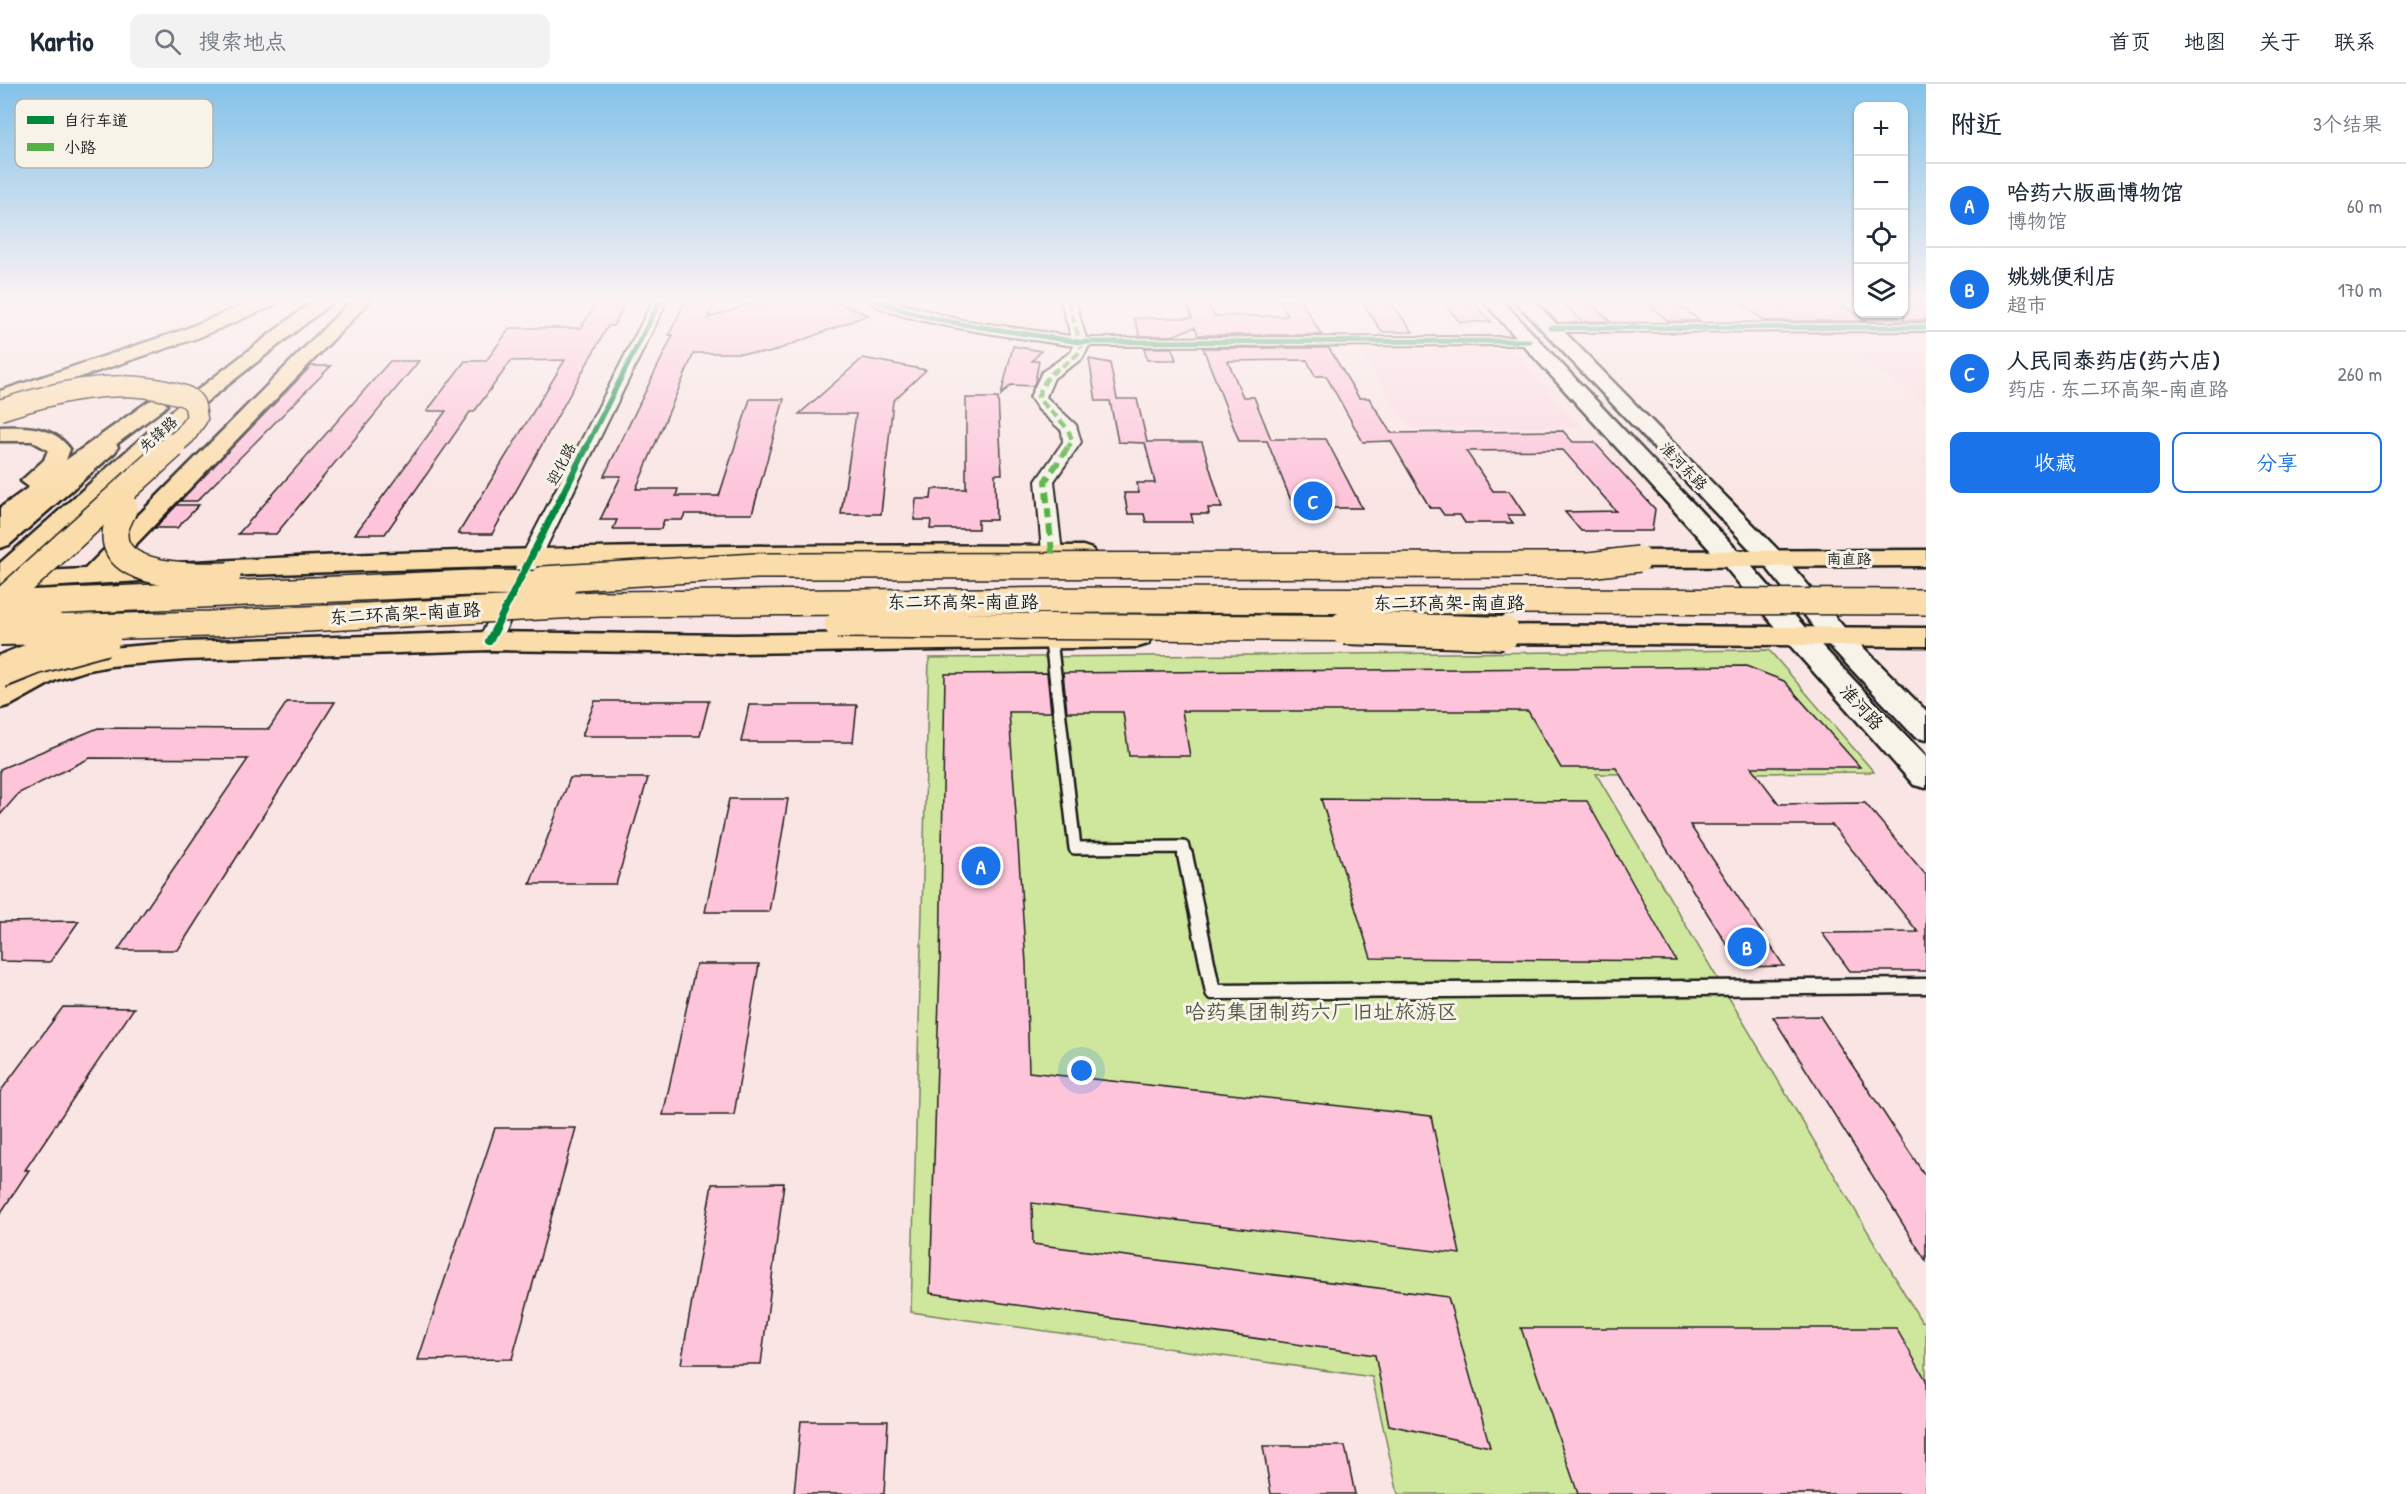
<!DOCTYPE html>
<html lang="zh">
<meta charset="utf-8">
<style>
:root{--surface:#fff;--page:#f2f2f3;--text:#1f2937;--muted:#747a83;--line:#e0e1e3;--accent:#1a73e8}
body{margin:0;font-family:"Patrick Hand","LXGW WenKai TC",sans-serif;background:var(--page);color:var(--text)}
.controls{position:absolute;right:18px;top:18px;display:grid;overflow:hidden;border-radius:12px;box-shadow:0 2px 4px #0004}
.controls button{width:54px;height:54px;display:grid;place-items:center;padding:0;border:0;border-bottom:2px solid var(--line);background:var(--surface);color:var(--text);font:30px sans-serif}
.you{position:absolute;left:1082px;top:987px;width:21px;height:21px;margin:-15px;border:4px solid #fff;border-radius:50%;background:#1a73e8;box-shadow:0 0 0 9px #1a73e833}
.badge{display:grid;place-items:center;width:39px;height:39px;border-radius:50%;background:var(--accent);color:#fff;font-size:20px;font-weight:700}
.pin{position:absolute;translate:-50% -50%;border:3px solid #fff;box-shadow:0 2px 6px #0006}
.list{margin:0;padding:0;list-style:none}
h2{display:flex;justify-content:space-between;align-items:center;height:78px;margin:0;padding:0 24px;font-size:26px}
h2 small{font-size:20px;font-weight:400;color:var(--muted)}
.list li{display:grid;grid-template-columns:39px 1fr auto;gap:18px;align-items:center;box-sizing:border-box;height:84px;padding:0 24px;border-top:2px solid var(--line)}
.list b{display:block;font-size:22px;white-space:nowrap}
.list p{margin:0;font-size:20px;white-space:nowrap;color:var(--muted)}
.list em{font-size:20px;font-style:normal;color:var(--muted)}
.actions{display:flex;gap:12px;padding:18px 24px}
.actions a{flex:1;padding:14px 0;border:2px solid var(--accent);border-radius:12px;text-align:center;font-size:21px;color:var(--accent)}
.actions .main{background:var(--accent);color:#fff}
.icon{flex:none;width:33px;height:33px;fill:none;stroke:currentColor;stroke-width:2;stroke-linecap:round;stroke-linejoin:round}
.map{position:relative;flex:none;width:1926px;height:1410px;overflow:hidden}
header{display:flex;align-items:center;gap:36px;box-sizing:border-box;height:84px;padding:0 30px;background:var(--surface);border-bottom:2px solid var(--line)}
header strong{font-size:28px}
nav{display:flex;gap:33px;margin-inline-start:auto;font-size:21px}
.search{width:420px;height:54px;background:var(--page);display:flex;align-items:center;gap:15px;box-sizing:border-box;padding:0 21px;border-radius:12px;color:var(--muted);font-size:22px}
main{display:flex}
aside{flex:1;background:var(--surface)}
.map>svg:first-child{display:block}
</style>
<header>
<strong>Kartio</strong>
<div class="search"><svg class="icon" aria-label="search" viewBox="0 0 24 24"><circle cx="10" cy="10" r="6"/><path d="M15 15l6 6"/></svg>搜索地点</div>
<nav><a>首页</a><a>地图</a><a>关于</a><a>联系</a></nav>
</header>
<main>
<div class="map">
<svg width="1926" height="1410" viewBox="0 0 1926 1410">
<rect width="100%" height="100%" fill="#f9e5e4"/>
<filter id="ink" filterUnits="userSpaceOnUse"><feTurbulence type="fractalNoise" baseFrequency=".0167" numOctaves="2"/><feDisplacementMap in="SourceGraphic" scale="12" xChannelSelector="R" yChannelSelector="G"/><feConvolveMatrix kernelMatrix="1 2 1 2 8 2 1 2 1" color-interpolation-filters="sRGB"/></filter>
<g filter="url(#ink)">
<path fill="#fadbe1" d="M1358 264H1510L1582 343 1410 344Z
M1853 268H1926V321Z"/>
<path fill="#cfe79d" stroke="#76825c" stroke-width="1.5" d="M1769 566 1874 688 1596 690 1921 1237 1926 1238V1410H1398L1372 1293 911 1228 929 574Z"/>
<path fill="#fdc4da" stroke="#1c1c1c" stroke-width="1.5" d="M597 217H627L613 242H608L492 450H458L565 276 511 277 474 328H470L385 450H355L446 327H427L465 277H486L510 244H581Z
M685 217H715L708 234 758 217H835L868 231 769 269H694L636 405H678L676 412H719L750 315H784L752 430H685L682 436H664L661 445H613L617 436H600L621 392H604L673 251H669Z
M1186 217H1208L1214 232H1288L1279 217H1301L1322 251H1198L1195 243 1172 252H1140L1134 234H1192Z
M1361 217H1390L1413 248H1382Z
M1442 217H1472L1491 238H1460Z
M1561 217H1588L1610 237 1582 238Z
M1644 217H1675L1700 237H1668Z
M1738 217H1836L1866 237H1765Z
M1904 217H1916L1926 223V236H1904Z
M1013 262 1041 267 1032 277H1039L1035 298 1033 302 1011 301 1001 311Z
M1144 264H1172L1176 276H1147Z
M1203 264H1329L1359 314H1369L1391 349 1563 347 1573 358H1594L1655 425 1652 447H1581L1565 428 1616 427 1563 366 1466 367 1493 407H1509L1525 431H1507L1513 439H1465L1460 431H1444L1439 424H1430L1391 357 1363 358 1326 292H1315L1307 276 1228 277 1243 313H1254L1271 355H1326L1362 424H1294L1267 357H1239Z
M863 274 926 286 893 317 881 430H841L856 330H799Z
M1089 275 1110 279 1117 315H1137L1147 358H1202L1222 424H1208L1209 430H1191L1193 438H1146L1144 430H1128L1124 409H1139L1137 399H1155L1145 359 1118 358 1110 317H1096Z
M390 277H419L276 450H238Z
M311 282H331L197 417H180Z
M966 314H998L1002 390H995L996 436H978V445H930L931 436H914L916 415H931L932 405H966Z
M177 421H199L177 444H155Z
M1746 582 1784 597 1860 683H1751L1779 720 1865 719 1926 791V887H1850L1822 849 1918 848 1832 741H1690L1784 882 1741 883 1616 684H1561L1528 627H1182L1190 672H1129L1123 628H1067L1063 589Z
M1047 589 1051 628H1009L1026 879 1029 988 1431 1032 1460 1170 1032 1119 1033 1160 1448 1213 1490 1363 1389 1341 1375 1271 930 1209 940 880 945 590Z
M595 617H709L700 652H582Z
M287 618H335L178 866H118L248 675 90 674 19 709 0 731V685L98 644 269 645Z
M749 621H857L853 658H741Z
M570 694H648L616 800H530Z
M729 715H788L769 828H705Z
M1321 715 1587 717 1676 877 1371 874Z
M79 837 50 878 0 877V838Z
M696 880H759L734 1031H663Z
M63 923 134 924 25 1086H29L0 1130V1008Z
M1820 932 1926 1093V1177L1773 933Z
M495 1044H576L512 1275 418 1276Z
M784 1099 761 1280H681L712 1100Z
M1521 1244H1896L1926 1296V1410H1578Z
M801 1337H888L884 1410H794Z
M1263 1362H1345L1355 1410H1271Z"/>
<g fill="none" stroke-linecap="round" stroke-linejoin="round">
<defs>
<path id="lane-far1" d="M1051 556 1075 764 1183 763 1185 772"/>
<path id="lane" d="M1185 771 1213 908 1926 902"/>
<path id="street" d="M653 217H667L500 557 497 562H481L478 557Z
M870 217H891L961 236 1071 252 1061 217H1075L1086 254 1529 253 1536 257 1529 261 1089 262 1082 275 1054 294 1046 313 1076 341 1081 358 1054 397 1062 469 1059 473H1045L1042 469 1036 397 1063 358 1062 347 1039 326 1030 313 1042 288 1071 268 1074 262C1037 256 891 239 870 217Z
M1926 239V247L1550 248 1543 244 1550 240Z"/>
<path id="secondary" d="M1483 217H1502L1740 469 1808 547 1926 673V704L1914 701 1788 559 1722 479Z
M1515 217H1534L1781 469 1847 547 1926 627V656L1915 653 1827 559 1763 479Z"/>
<path id="primary" d="M313 217H334L196 326 9 499 0 501V479L182 318Z
M107 356 115 358 118 363 115 368 9 461 0 464V443L99 358Z"/>
<path id="highway" d="M253 217H278L275 221 197 254 0 320V307L183 246Z
M351 217H370L114 483C436 462 760 460 1083 462L1092 465 1096 470 1092 475 1083 478C805 476 528 480 250 491 167 494 83 502 0 505V489L85 485Z
M156 315 163 317 167 321 163 325 9 441 0 443V424L29 403 21 397 44 376 48 366 32 357H0V343C26 342 54 342 70 365L66 376 149 317Z
M1926 466V482L1606 483 1597 480 1593 475 1597 470 1606 467Z
M1475 541 1926 544V562L1475 559 1465 556 1461 550 1465 544Z
M1138 545 1148 548 1152 554 1148 560 1138 563 736 569 489 566 185 576 110 582 84 587 56 596 11 621 0 624V601L36 582 79 570 110 564 185 558 489 548 736 551Z"/>
</defs>
<use href="#lane-far1" stroke="#1c1c1c" stroke-width="16"/>
<use href="#lane" stroke="#1c1c1c" stroke-width="19"/>
<use href="#street" stroke="#1c1c1c" stroke-width="4"/>
<use href="#secondary" stroke="#1c1c1c" stroke-width="5"/>
<use href="#primary" stroke="#1c1c1c" stroke-width="5"/>
<use href="#highway" stroke="#1c1c1c" stroke-width="5"/>
<use href="#lane-far1" stroke="#f7f3e8" stroke-width="11"/>
<use href="#lane" stroke="#f7f3e8" stroke-width="14"/>
<use href="#street" fill="#f7f3e8" fill-rule="evenodd"/>
<use href="#secondary" fill="#f7f3e8" fill-rule="evenodd"/>
<use href="#primary" fill="#fbddab" fill-rule="evenodd"/>
<use href="#highway" fill="#fbddab" fill-rule="evenodd"/>
<defs>
<path id="highway-bridge-far2" d="M0 326C55 308 112 294 170 308 178 310 190 312 194 320 196 324 196 330 197 334L185 351 171 363"/>
<path id="highway-bridge-far1" d="M125 423C122 431 115 441 115 450 113 495 198 492 228 491
M543 495 756 482 1589 481 1639 475
M0 519 173 362
M0 520 471 499 565 500
M837 541 1418 545
M0 545 210 540 599 520 1114 516 1926 518"/>
<path id="highway-bridge" d="M1344 544 1504 549
M0 545 52 544
M0 588 35 574 104 555"/>
</defs>
<use href="#highway-bridge-far2" stroke="#1c1c1c" stroke-width="23" stroke-linecap="butt"/>
<use href="#highway-bridge-far1" stroke="#1c1c1c" stroke-width="28" stroke-linecap="butt"/>
<use href="#highway-bridge" stroke="#1c1c1c" stroke-width="36" stroke-linecap="butt"/>
<use href="#highway-bridge-far2" stroke="#fbddab" stroke-width="20"/>
<use href="#highway-bridge-far1" stroke="#fbddab" stroke-width="25"/>
<use href="#highway-bridge" stroke="#fbddab" stroke-width="32"/>
<path stroke="#55b145" stroke-width="4.5" stroke-dasharray="9 4.5" stroke-linecap="butt" d="M1068 217 1082 265C1064 288 1050 279 1038 313 1050 330 1069 338 1072 358L1068 363"/>
<path stroke="#55b145" stroke-width="6" stroke-dasharray="11 6" stroke-linecap="butt" d="M1052 469 1045 397 1069 362"/>
<defs>
<path id="cycleway-far2" d="M877 217 915 230 961 240 1079 258 1529 257
M1550 244 1926 243
M586 363 660 217"/>
<path id="cycleway-far1" d="M495 545 587 362"/>
<path id="cycleway" d="M489 557 496 544"/>
</defs>
<use href="#cycleway-far2" stroke="#f7f3e8" stroke-width="8"/>
<use href="#cycleway-far1" stroke="#f7f3e8" stroke-width="10"/>
<use href="#cycleway" stroke="#f7f3e8" stroke-width="12"/>
<use href="#cycleway-far2" stroke="#00873e" stroke-width="5"/>
<use href="#cycleway-far1" stroke="#00873e" stroke-width="7"/>
<use href="#cycleway" stroke="#00873e" stroke-width="8"/>
</g>
</g>
<linearGradient id="sky" x2="0" y2="1"><stop stop-color="#83c2e9"/><stop offset="0.52" stop-color="#fcf3f3"/><stop offset="1" stop-color="#fcf3f3" stop-opacity="0"/></linearGradient>
<rect width="1926" height="415" fill="url(#sky)"/>
<g text-anchor="middle" dominant-baseline="central" stroke-width="6" stroke-linejoin="round" paint-order="stroke">
<g font-size="15" fill="#1c1c1c" stroke="#f7f3e8">
<text transform="translate(158 350) rotate(-42)">先锋路</text>
<text transform="translate(561 380) rotate(-63)">迎化路</text>
<text transform="translate(1684 382) rotate(46)">淮河东路</text>
<text x="1849" y="474">南直路</text>
</g>
<g font-size="18" fill="#1c1c1c" stroke="#f7f3e8">
<text x="963" y="517">东二环高架-南直路</text>
<text x="1449" y="518">东二环高架-南直路</text>
<text transform="translate(405 529) rotate(-3)">东二环高架-南直路</text>
<text transform="translate(1862 623) rotate(48)">淮河路</text>
</g>
<g font-size="21" fill="#525943" stroke="#f7f3e8">
<text x="1321" y="927">哈药集团制药六厂旧址旅游区</text>
</g>
</g>
<rect x="15" y="15" width="198" height="69" rx="9" fill="#f7f3e8" stroke="#b5b2ab" stroke-width="1.5"/>
<rect x="27" y="32" width="27" height="8" fill="#00873e"/>
<rect x="27" y="59" width="27" height="8" fill="#55b145"/>
<g font-size="16" fill="#1c1c1c">
<text x="64" y="42">自行车道</text>
<text x="64" y="69">小路</text>
</g>
</svg>
<div class="controls">
<button>+</button>
<button>−</button>
<button><svg class="icon" aria-label="locate" viewBox="0 0 24 24"><circle cx="12" cy="12" r="6"/><path d="M12 2v4M12 18v4M2 12h4M18 12h4"/></svg></button>
<button><svg class="icon" aria-label="layers" viewBox="0 0 24 24"><path d="M12 4l9 5-9 5-9-5zM3 14l9 5 9-5"/></svg></button>
</div>
<div class="you"></div>
<div class="pin badge" style="left:981px;top:782px">A</div>
<div class="pin badge" style="left:1747px;top:863px">B</div>
<div class="pin badge" style="left:1313px;top:417px">C</div>
</div>
<aside>
<h2>附近<small>3个结果</small></h2>
<ul class="list">
<li><span class="badge">A</span><div><b>哈药六版画博物馆</b><p>博物馆</p></div><em>60 m</em></li>
<li><span class="badge">B</span><div><b>姚姚便利店</b><p>超市</p></div><em>170 m</em></li>
<li><span class="badge">C</span><div><b>人民同泰药店(药六店)</b><p>药店 · 东二环高架-南直路</p></div><em>260 m</em></li>
</ul>
<div class="actions"><a class="main">收藏</a><a>分享</a></div>
</aside>
</main>
